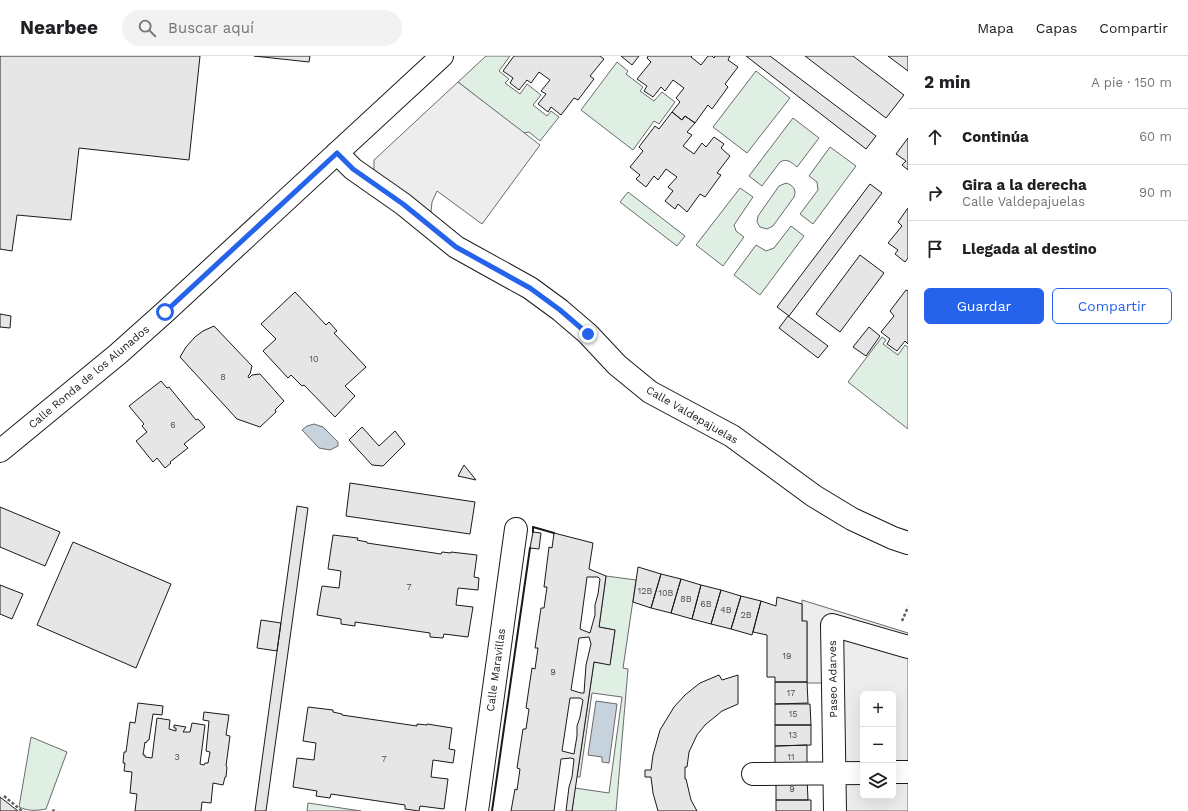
<!DOCTYPE html>
<html lang="es">
<meta charset="utf-8">
<style>
:root{--surface:#fff;--page:#f2f2f2;--text:#202124;--muted:#757577;--line:#e0e0e0;--accent:#2563eb}
body{margin:0;font-family:"Work Sans",sans-serif;background:var(--page);color:var(--text)}
.controls{position:absolute;right:12px;bottom:12px;display:grid;overflow:hidden;border-radius:6px;box-shadow:0 4px 16px #0002}
.controls button{width:36px;height:36px;display:grid;place-items:center;padding:0;border:0;border-bottom:1px solid var(--line);background:var(--surface);color:var(--text);font:20px sans-serif}
.stop{position:absolute;width:12px;height:12px;margin:-9px;border:3px solid #2563eb;border-radius:50%;background:#fff}
.stop.end{background:#2563eb;border-color:#fff;box-shadow:0 1px 4px #0008}
.list{margin:0;padding:0;list-style:none}
h2{display:flex;justify-content:space-between;align-items:center;height:52px;margin:0;padding:0 16px;font-size:17px}
h2 small{font-size:13px;font-weight:400;color:var(--muted)}
.list li{display:grid;grid-template-columns:26px 1fr auto;gap:12px;align-items:center;box-sizing:border-box;height:56px;padding:0 16px;border-top:1px solid var(--line)}
.list b{display:block;font-size:15px;white-space:nowrap}
.list p{margin:0;font-size:13px;white-space:nowrap;color:var(--muted)}
.list em{font-size:13px;font-style:normal;color:var(--muted)}
.actions{display:flex;gap:8px;padding:12px 16px}
.actions a{flex:1;padding:9px 0;border:1px solid var(--accent);border-radius:6px;text-align:center;font-size:14px;color:var(--accent)}
.actions .main{background:var(--accent);color:#fff}
.icon{flex:none;width:22px;height:22px;fill:none;stroke:currentColor;stroke-width:2;stroke-linecap:round;stroke-linejoin:round}
.map{position:relative;flex:none;width:908px;height:755px;overflow:hidden}
header{display:flex;align-items:center;gap:24px;box-sizing:border-box;height:56px;padding:0 20px;background:var(--surface);border-bottom:1px solid var(--line)}
header strong{font-size:19px}
nav{display:flex;gap:22px;margin-inline-start:auto;font-size:14px}
.search{width:280px;height:36px;background:var(--page);display:flex;align-items:center;gap:10px;box-sizing:border-box;padding:0 14px;border-radius:22px;color:var(--muted);font-size:15px}
main{display:flex}
aside{flex:1;background:var(--surface)}
.map>svg:first-child{display:block}
</style>
<header>
<strong>Nearbee</strong>
<div class="search"><svg class="icon" aria-label="search" viewBox="0 0 24 24"><circle cx="10" cy="10" r="6"/><path d="M15 15l6 6"/></svg>Buscar aquí</div>
<nav><a>Mapa</a><a>Capas</a><a>Compartir</a></nav>
</header>
<main>
<div class="map">
<svg width="908" height="755" viewBox="0 0 908 755">
<rect width="100%" height="100%" fill="#fff"/>
<path fill="#e0efe3" stroke="#6a6a6a" d="M486 0H510L499 15 509 23 505 27 520 38 527 28 541 39 533 49 547 60 551 55 559 61 540 85 529 76 523 77 458 26Z
M617 6 628 15 626 18 643 31 640 35 654 45 662 36 675 46 659 68 654 65 633 94 581 54Z
M756 15 790 42 747 97 713 71Z
M793 62 819 82 797 111C791 106 787 102 780 106L762 130 749 120Z
M830 91 856 110 813 168 800 158 818 134 817 126 809 120Z
M786 127C793 129 797 134 794 141L773 170 767 173 760 171 757 166 758 160 779 130Z
M740 132 753 141 734 169 736 175 744 181 723 210 696 189Z
M628 136 685 180 677 190 620 146Z
M791 170 804 180 760 239 734 219 756 189 766 195 774 192Z
M882 281 886 284 883 288 898 299 905 289 908 291V373L848 326Z
M606 520 636 524 623 612 628 613 616 755H572L575 732 609 737 622 641 592 637 580 721H577L594 606 610 608 615 574 599 571Z
M31 681 67 696 46 753C35 755 28 755 19 751Z
M308 747 361 755H307Z"/>
<path fill="#ededed" stroke="#6a6a6a" fill-rule="evenodd" d="M458 26 540 89 482 168 437 135 432 146 431 156 374 115V104Z
M802 544 908 577V755H828L826 627H807V566L802 565ZM863 638H893V740H863Z"/>
<path fill="#c6d2dc" stroke="#6a6a6a" d="M314 368 323 371 338 386V390L330 394 319 392 302 374 307 370Z
M596 645 617 648 609 707 602 706V701L588 699Z"/>
<path fill="#e6e6e6" stroke="#1a1a1a" fill-rule="evenodd" d="M0 0H200L189 104 79 92 71 164 17 159 12 195 0 193Z
M254 0H310L309 6Z
M514 0H600L604 3 590 20 594 23 578 44 574 42 561 59 551 51 548 56 538 48 546 38 541 35 550 24 539 16 531 27 527 24 519 34 510 27 513 22 503 15Z
M621 0H639L632 9Z
M648 0H692L691 1 701 9 708 0H712L714 2 715 0H730L728 4 738 11 725 28 728 31 712 53 708 49 695 67 685 60 682 64 672 56 680 46 676 42 684 32 673 24 665 35 661 31 653 41 644 35 647 30 637 23 651 6 647 2Z
M746 0H770L876 80 866 93Z
M805 0H853L904 39 886 62Z
M888 0H908V15Z
M672 56 682 64 685 60 695 67 687 76 692 79 683 90 694 98 702 87 706 91 714 81 724 88 721 92 730 100 717 117 721 119 705 141 700 138 687 156 678 148 675 153 665 145 673 135 668 131 677 121 666 113 658 124 654 120 646 131 636 123 640 119 630 111 643 95 639 91 655 70 659 73Z
M908 82V114L902 109 906 105 896 98Z
M870 128 882 137 789 260 777 251Z
M908 152V202L905 206 895 198 898 194 888 187 902 170 898 166Z
M860 199 884 217 840 276 816 258Z
M906 234 908 235V288L905 285 897 295 887 288 890 283 881 276 894 260 890 255Z
M295 236 326 269 329 266 337 275 334 277 366 311 345 330 355 340 335 361 304 329 302 330 291 319 288 322 263 295 276 283 261 268Z
M0 258 11 260 10 272 0 271Z
M788 260 828 290 818 302 779 272Z
M214 270 252 310 250 318 248 320 249 322 252 319 260 318 284 345 275 354 276 356 260 371 237 363 180 301 186 291 195 281 203 275Z
M869 271 880 280 866 300 853 291Z
M161 325 167 332 169 331 196 364 198 363 205 371 184 388 188 392 170 406 171 407 165 412 157 402 153 406 136 385 147 376 142 370 144 368 129 350Z
M362 371 379 390 395 375 405 388 383 410 372 409 349 384Z
M464 409 476 424 458 420Z
M350 427 475 446 470 478 346 460Z
M297 450 308 452 266 755H255Z
M0 451 60 476 45 510 0 491Z
M533 476 541 477 539 493 530 492Z
M554 477 593 487 589 513 606 520 599 571 615 574 610 609 594 606 572 755H566L569 731 572 721 574 703 571 702 561 703 554 755H511L515 733 517 734 520 713 517 712 523 673H526L529 653 526 652 532 612 535 613 538 592H535L541 552H544L547 531H544L549 491 552 492ZM587 521H598L600 523 598 538 595 549V559L590 577 580 573ZM589 581 591 588 586 609 584 637H581L571 634 579 582ZM570 642H580L583 644 580 661 577 670V680L574 698 562 695Z
M333 479 358 482 357 484 367 486V487L441 498 442 496 451 497V496L477 499 474 521 479 522 478 534 458 532 456 549 473 551 468 581 444 578 443 582 430 581V577L355 566V570L341 568V563L317 559 322 530 339 532 341 515 328 513Z
M73 486 171 528 136 612 37 569Z
M638 511 661 518 651 552 633 546Z
M661 518 681 523 671 557 651 552Z
M681 523 701 529 692 563 671 557Z
M0 529 23 538 12 563 0 558Z
M701 529 721 534 711 568 692 563Z
M721 534 741 540 731 573 711 568Z
M741 540 761 545 752 579 731 573Z
M777 541 802 548V565H807V626H775V621H767V579L753 576 761 545 776 550Z
M261 564 281 567 277 595 257 592Z
M719 619 722 624 738 619V648L722 655 705 669 697 679 689 696 687 711H685V723H686L691 744 697 755H658L653 737 651 721H645V714H651L653 699 660 674 674 651 685 639 700 627Z
M775 626H807L808 647 775 648Z
M138 647 163 650 162 659 153 658 149 684H148L146 687 145 686 143 699H145V701L152 702 157 662 170 664 169 673 176 675V672H174V669L186 671 183 676H190L192 667 205 669 200 708 204 709 205 707H208L210 696 206 695 209 665 203 664 204 656 229 659 226 679 230 680 226 710 227 711 226 721H225L223 729 213 727 211 747 202 746 201 755H135L137 738 130 737 132 716 124 715 125 707H123L124 696H126L130 666 135 667Z
M775 648H810L811 669H775Z
M308 651 333 654V656L342 658V659L417 670V668L427 669V668L452 672 449 693 455 694 453 707 433 704 431 721 448 723 444 753 420 750 419 755 405 753V749L331 738 330 742 316 740 317 735 293 731 297 702 314 704 316 687 303 685Z
M775 669H811V689L775 690Z
M807 689V711L775 712V690Z
M776 722H807L808 744H776Z
M0 741 18 755H0Z
M776 744H811V755H776Z"/>
<g fill="none" stroke-linecap="round" stroke-linejoin="round">
<defs>
<path id="street" d="M337 97 353 113 403 148 456 191 530 232 560 254 588 278 617 309 650 336 732 380 814 440 852 463 893 482 908 487
M893 716H908
M753 718 863 717
M477 755 516 473
M835 755 832 569 908 591"/>
<path id="primary" d="M0 395 118 298 165 256 442 0"/>
</defs>
<use href="#street" stroke="#1a1a1a" stroke-width="24"/>
<use href="#primary" stroke="#1a1a1a" stroke-width="24"/>
<path stroke="#5f5f5f" stroke-width="2.5" stroke-dasharray="3 2" stroke-linecap="butt" d="M902 565 908 551
M4 740 22 755
M52 755 57 754"/>
<use href="#street" stroke="#fff" stroke-width="22"/>
<use href="#primary" stroke="#fff" stroke-width="22"/>
<path stroke="#1a1a1a" stroke-width="2" d="M533 476V471L554 477
M492 755 530 492"/>
</g>
<g fill="none" stroke-linecap="round" stroke-linejoin="round">
<path stroke="#2563eb" stroke-width="5" d="M165 256 337 97 353 113 403 148 456 191 530 232 560 254 588 278"/>
</g>
<g text-anchor="middle" dominant-baseline="central" stroke-width="3" stroke-linejoin="round" paint-order="stroke">
<g font-size="9" fill="#4d4d4d">
<text x="314" y="303">10</text>
<text x="223" y="321">8</text>
<text x="173" y="369">6</text>
<text x="409" y="531">7</text>
<text x="645" y="535">12B</text>
<text x="666" y="537">10B</text>
<text x="686" y="543">8B</text>
<text x="706" y="548">6B</text>
<text x="726" y="554">4B</text>
<text x="746" y="559">2B</text>
<text x="787" y="600">19</text>
<text x="553" y="616">9</text>
<text x="791" y="637">17</text>
<text x="793" y="658">15</text>
<text x="793" y="679">13</text>
<text x="177" y="701">3</text>
<text x="791" y="701">11</text>
<text x="384" y="703">7</text>
<text x="792" y="733">9</text>
</g>
<g font-size="11" fill="#1a1a1a" stroke="#fff">
<text transform="translate(89 321) rotate(-40)">Calle Ronda de los Alunados</text>
<text transform="translate(692 359) rotate(30)">Calle Valdepajuelas</text>
<text transform="translate(496 614) rotate(-82)">Calle Maravillas</text>
<text transform="translate(833 623) rotate(-91)">Paseo Adarves</text>
</g>
</g>
</svg>
<div class="controls">
<button>+</button>
<button>−</button>
<button><svg class="icon" aria-label="layers" viewBox="0 0 24 24"><path d="M12 4l9 5-9 5-9-5zM3 14l9 5 9-5"/></svg></button>
</div>
<div class="stop" style="left:165px;top:256px"></div>
<div class="stop end" style="left:588px;top:278px"></div>
</div>
<aside>
<h2>2 min<small>A pie · 150 m</small></h2>
<ul class="list">
<li><svg class="icon" aria-label="ahead" viewBox="0 0 24 24"><path d="M12 20V5M6 11l6-6 6 6"/></svg><div><b>Continúa</b></div><em>60 m</em></li>
<li><svg class="icon" aria-label="right" viewBox="0 0 24 24"><path d="M7 20v-9h11M14 6l5 5-5 5"/></svg><div><b>Gira a la derecha</b><p>Calle Valdepajuelas</p></div><em>90 m</em></li>
<li><svg class="icon" aria-label="arrive" viewBox="0 0 24 24"><path d="M6 21V4h12l-3 4 3 4H6"/></svg><div><b>Llegada al destino</b></div></li>
</ul>
<div class="actions"><a class="main">Guardar</a><a>Compartir</a></div>
</aside>
</main>
